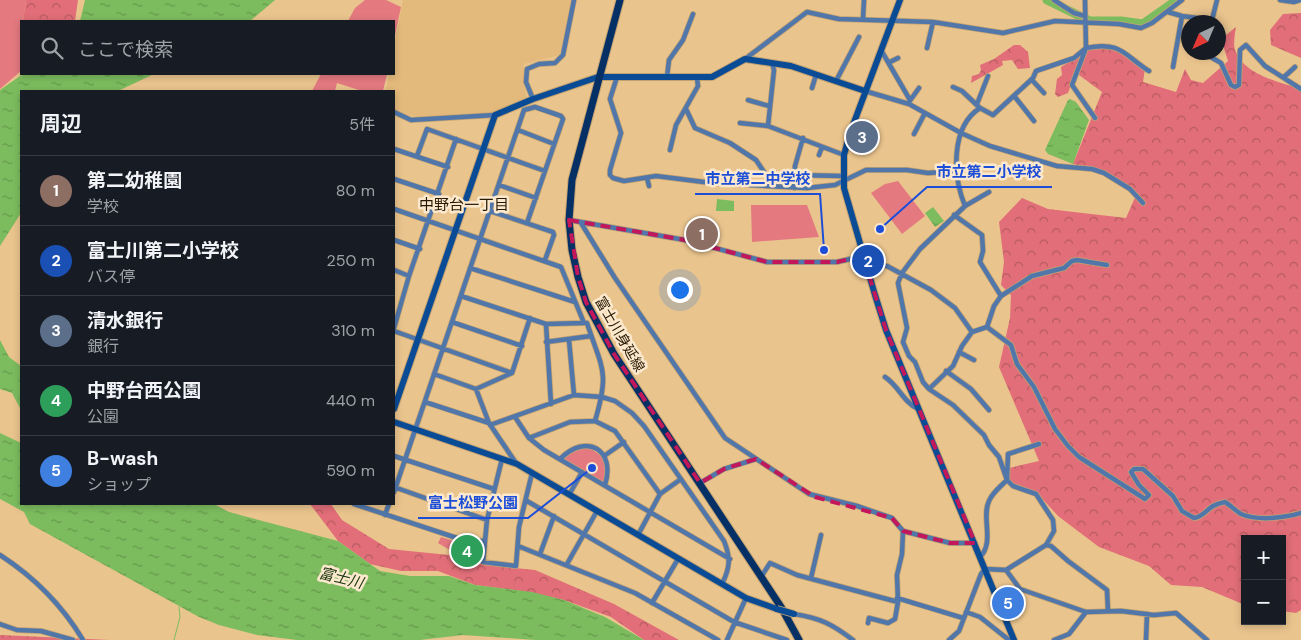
<!DOCTYPE html>
<html lang="ja">
<meta charset="utf-8">
<style>
:root{--surface:#171b24;--page:#242831;--text:#f1f3f6;--muted:#9ea1a6;--line:#363941;--accent:#7c3aed}
body{margin:0;font-family:"DM Sans","Noto Sans JP",sans-serif;background:var(--page);color:var(--text)}
.controls{position:absolute;right:15px;bottom:15px;display:grid;overflow:hidden;border-radius:0px;box-shadow:0 2px 8px #0003}
.controls button{width:45px;height:45px;display:grid;place-items:center;padding:0;border:0;border-bottom:1px solid var(--line);background:var(--surface);color:var(--text);font:25px sans-serif}
.compass{position:absolute;left:1181px;top:15px;width:45px;height:45px;border-radius:50%;background:var(--surface);box-shadow:0 2px 8px #0003;rotate:224deg}
.you{position:absolute;left:679px;top:289px;width:18px;height:18px;margin:-12px;border:4px solid #fff;border-radius:50%;background:#1a73e8;box-shadow:0 0 0 8px #1a73e833}
.badge{display:grid;place-items:center;width:32px;height:32px;border-radius:50%;background:var(--accent);color:#fff;font-size:16px;font-weight:700}
.pin{position:absolute;translate:-50% -50%;border:2px solid #fff;box-shadow:0 1px 5px #0006}
.list{margin:0;padding:0;list-style:none}
h2{display:flex;justify-content:space-between;align-items:center;height:65px;margin:0;padding:0 20px;font-size:21px}
h2 small{font-size:16px;font-weight:400;color:var(--muted)}
.list li{display:grid;grid-template-columns:32px 1fr auto;gap:15px;align-items:center;box-sizing:border-box;height:70px;padding:0 20px;border-top:1px solid var(--line)}
.list b{display:block;font-size:19px;white-space:nowrap}
.list p{margin:0;font-size:16px;white-space:nowrap;color:var(--muted)}
.list em{font-size:16px;font-style:normal;color:var(--muted)}
.icon{flex:none;width:28px;height:28px;fill:none;stroke:currentColor;stroke-width:2;stroke-linecap:round;stroke-linejoin:round}
.map{position:relative;flex:none;width:1301px;height:640px;overflow:hidden}
.search{position:absolute;background:var(--surface);box-shadow:0 2px 8px #0003;left:20px;top:20px;width:375px;height:55px;display:flex;align-items:center;gap:12px;box-sizing:border-box;padding:0 18px;border-radius:0px;color:var(--muted);font-size:19px}
.panel{position:absolute;background:var(--surface);box-shadow:0 2px 8px #0003;left:20px;top:90px;width:375px;height:415px;border-radius:0px}
.map>svg:first-child{display:block}
</style>
<div class="map">
<svg width="1301" height="640" viewBox="0 0 1301 640">
<defs>
<pattern id="forest-crowns" width="20" height="18" patternUnits="userSpaceOnUse" patternTransform="scale(1.25)"><rect width="20" height="18" fill="#e16e78"/><path d="M2 6a3 3 0 1 1 6 0M12 15a3 3 0 1 1 6 0" fill="none" stroke="#b65a60"/></pattern>
<pattern id="water-ripples" width="26" height="14" patternUnits="userSpaceOnUse" patternTransform="scale(1.25)"><rect width="26" height="14" fill="#7cbc5e"/><path d="M2 4q2-2 4 0t4 0M15 11q2-2 4 0t4 0" fill="none" stroke="#66984b"/></pattern>
</defs>
<rect width="100%" height="100%" fill="#eac48d"/>
<path fill="#e4ba7c" d="M403 0H571L560 55 524 64V87L527 97 497 112 419 117 394 112V91H386L389 74H394V45Z"/>
<path fill="#e47980" d="M0 0H26L23 21H21V71L0 89Z
M365 0H386L401 7 394 40V21H348L355 8Z
M321 74H387L383 91H362L337 83 335 91H312Z
M898 181 925 216 902 234 871 193 885 184Z
M751 205H807L819 237 752 242Z
M587 446 603 457 606 473 603 482 564 459 570 451Z
M441 537 464 544 482 543 481 563 465 559 438 543Z"/>
<path fill="url(#forest-crowns)" d="M26 0H78L75 21H23Z
M1301 13V58L1271 45 1270 30 1283 14Z
M1236 27C1235 33 1233 44 1235 50 1244 75 1279 82 1301 89V610L1296 613 1282 611V539H1245V605L1202 587 1171 585 1149 566 1099 547 1058 516 1037 493 1010 482 1009 468 1039 461 999 367 1010 318 1011 295 1001 285 1004 262 999 222 1022 198 1048 209 1126 218 1137 193 1101 172 1073 164 1102 92 1079 75 1085 49C1117 45 1121 49 1145 69L1143 82 1176 92 1185 69 1191 80 1203 83 1228 61 1221 39Z
M1014 45H1020L1028 52 1030 68 1018 69 1012 60 1002 61 1003 65 971 83 972 76 979 74 981 70 980 65 994 59Z
M1082 54 1068 93 1058 97 1055 94 1057 79 1062 75 1061 67Z
M310 504H331L342 520 389 549 449 555 487 565 535 570 614 604 679 640H644L611 617 564 600 521 591 475 585 438 571H401L370 564 338 541Z
M0 635 110 640H0Z"/>
<path fill="url(#water-ripples)" d="M85 0H275L250 21H80Z
M23 74H154L118 91H21V213L0 246V90Z
M1070 99 1076 102 1089 120 1073 164 1048 154 1045 150 1068 100Z
M717 199 734 201V211H716Z
M933 207 944 221 935 227 925 213Z
M0 340 9 357 21 366V410L12 393 0 389Z
M0 433 21 443V504H214L229 512 338 541 380 571 410 576H449L475 585 532 592 564 600 605 617 644 640H536L463 635 420 640H297L257 635 219 625 199 617 30 524 24 512 0 499Z"/>
<g fill="none" stroke-linecap="round" stroke-linejoin="round">
<path stroke="#7cbc5e" stroke-width="1" d="M174 640 180 617 179 607"/>
<path stroke="#7cbc5e" stroke-width="9" d="M1047 0 1090 21H1121L1143 24 1177 0"/>
<defs>
<path id="street" d="M1054 0 1074 13 1085 16
M1085 0 1086 48 1074 58 1036 71 1033 78 993 115 980 108C950 127 953 177 965 206L920 249 902 273 898 283 907 328 903 342 909 356 915 362 923 382 929 389 953 405 984 435 989 445 999 457 1007 480 1013 486 1036 494 1053 520 1054 531 1046 545 1051 546 1068 561 1107 590 1108 611
M1280 0 1294 2 1300 0
M1168 12 1182 16 1212 20 1213 22
M863 19 864 0
M1212 20 1217 0
M927 48 933 22
M881 50 910 100
M1202 52 1221 63 1231 85 1235 87 1239 85 1240 50 1246 45 1265 66 1301 89
M745 59 807 12 839 19 933 22 1003 33 1055 21 1119 24 1141 28 1152 23 1182 0
M890 62 898 58
M772 63 774 70 768 126 844 155
M1173 67 1182 16
M617 77 610 99 621 133 610 170V175L613 178 624 181 656 176 712 183 807 188 835 185 866 170H907L928 173 957 171
M667 77 669 60 683 40 693 14
M1284 77 1295 67
M1032 80 1044 93
M836 81 859 37
M953 87 962 91 980 108
M812 88 816 75
M865 91 909 104 961 133 990 146 1057 166 1092 169 1104 173 1130 189 1143 203
M1015 97 1034 121
M533 99 526 82 527 69 539 64 555 63 563 55 574 0
M748 100 769 106
M909 102 919 88
M977 104 988 76
M686 109 695 128 730 143 756 160 768 178
M394 112 411 120 495 115
M1095 118 1072 85 1086 48C1121 41 1124 55 1149 71
M740 123 768 126
M518 130 554 144
M914 134 925 113
M394 149 448 167
M670 150 676 125 698 86 697 78
M819 155 822 147
M417 156 427 129 545 171
M793 175 843 176
M647 178 649 186
M394 179 439 194
M499 185 536 198
M794 188 795 166 803 138
M965 206 989 192
M394 209 561 267 584 323 546 324 461 296
M490 211 553 232 554 235 545 260
M954 215 982 235 983 251 980 262 1001 296
M569 220 685 240 767 262H837L863 256
M581 223 615 278 725 438 809 494 857 506 892 518 903 531 902 554 897 575 898 602 797 575 770 563 761 577
M394 240 420 249
M866 266H887L931 290 955 308 972 332 987 327 1011 345 1017 364 1034 387 1055 429 1068 446 1079 457 1145 499 1149 495 1139 485 1131 472 1134 469H1143L1173 496 1182 511 1194 518C1206 517 1206 505 1225 502 1230 505 1236 511 1241 514 1258 521 1284 518 1301 513
M470 268 575 302
M394 270 409 276
M452 322 522 346
M587 323C602 369 610 371 595 421
M546 324 551 404
M987 327 994 306 1001 296 1032 276 1064 268 1072 261 1077 260 1107 265
M394 328 409 276 456 139
M394 331 512 373
M569 340 574 395
M546 342 591 336
M959 352 974 360
M946 371 971 389 989 410
M434 374 476 389 512 373 530 318
M885 377C899 386 903 402 918 409
M476 389 489 423 516 463
M929 389 953 366 962 346 972 332
M425 402 489 423
M515 417 529 438 544 450 730 559
M490 425 574 395 602 397 615 401 632 413 644 426 724 541C731 558 730 568 722 584
M529 438 570 422 595 421 615 431 660 494
M394 456 494 489
M604 456 624 442
M502 459 487 520 483 562 516 566 519 527 532 473
M560 459C587 432 616 450 605 485
M700 483 724 469 756 459
M394 487 487 520
M394 492 524 110 535 107 561 116 563 119 527 223
M569 495 582 472
M527 501 734 622 787 640
M354 504 466 541H484
M385 515 389 504
M903 531 950 543H975
M638 535 660 494 681 479
M518 546 635 593 718 640
M540 554 554 516
M0 555C34 577 62 605 83 640
M980 557C995 542 981 518 989 501 992 493 1001 486 1007 480L1008 454 1039 444
M567 564 597 511
M1006 570 1020 589 1086 612 1121 611 1154 615 1176 613 1207 640
M811 578 821 535
M897 598 963 618
M652 603 678 559
M966 612 980 617 1009 640
M794 614C820 618 832 624 853 640
M868 623 869 618 888 623 895 619 898 602
M0 624 17 630 41 631 73 640
M727 640 746 598
M949 640 959 631 981 574 985 569 1006 570 1046 545
M1054 640 1069 634 1086 612
M1146 640 1147 614"/>
<path id="secondary" d="M900 0 850 133 844 155V188L875 295 886 330 1014 640
M394 409 495 115 533 99 598 77H712L745 59 791 66 865 91
M394 422 517 464 746 598 777 609"/>
<path id="primary" d="M620 0 572 180 569 220 572 250 578 277 586 302 614 354 781 607 799 640"/>
</defs>
<use href="#street" stroke="#c3a271" stroke-width="6"/>
<use href="#secondary" stroke="#c3a271" stroke-width="8"/>
<use href="#primary" stroke="#c3a271" stroke-width="9"/>
<use href="#street" stroke="#5177aa" stroke-width="4.5"/>
<use href="#secondary" stroke="#0a4b96" stroke-width="6"/>
<use href="#primary" stroke="#053065" stroke-width="7"/>
<defs>
<path id="secondary-bridge" d="M777 609 794 614"/>
</defs>
<use href="#secondary-bridge" stroke="#c3a271" stroke-width="8" stroke-linecap="butt"/>
<use href="#secondary-bridge" stroke="#0a4b96" stroke-width="6"/>
</g>
<path fill="none" stroke="#c2185b" stroke-width="4" stroke-dasharray="10 6" stroke-linejoin="round" d="M569 220 685 240 767 262H837L863 256 886 330 975 543H950L903 531 892 518 815 497 756 459 724 469 700 483 614 354 586 302 578 277Z"/>
<g text-anchor="middle" dominant-baseline="central" stroke-width="5" stroke-linejoin="round" paint-order="stroke">
<g font-size="14" fill="#271903" stroke="#fce8cd">
<text transform="translate(620 334) rotate(60)">富士川身延線</text>
</g>
<g font-size="15" fill="#271903" stroke="#fce8cd">
<text x="464" y="205">中野台一丁目</text>
</g>
<g font-size="15" font-style="italic" fill="#203a14" stroke="#fce8cd">
<text transform="translate(341 578) rotate(14)">富士川</text>
</g>
</g>
<path fill="none" stroke="#1d4ed8" stroke-width="2" d="M880 229L927 187H1052M824 250L820 194H695M592 468L528 518H418"/>
<g fill="#1d4ed8" stroke="#fce8cd" stroke-width="2">
<circle cx="880" cy="229" r="5"/>
<circle cx="824" cy="250" r="5"/>
<circle cx="592" cy="468" r="5"/>
</g>
<g font-size="15" text-anchor="middle" font-weight="bold" fill="#1d4ed8" stroke="#fce8cd" stroke-width="5" stroke-linejoin="round" paint-order="stroke">
<text x="989" y="177">市立第二小学校</text>
<text x="758" y="184">市立第二中学校</text>
<text x="473" y="508">富士松野公園</text>
</g>
</svg>
<div class="controls">
<button>+</button>
<button>−</button>
</div>
<svg class="compass" viewBox="-18 -18 36 36"><path d="M0-13l5 13h-10z" fill="#e53935"/><path d="M0 13l5-13h-10z" fill="#9ea1a6"/></svg>
<div class="you"></div>
<div class="pin badge" style="left:702px;top:234px;background:#8d6e63">1</div>
<div class="pin badge" style="left:868px;top:261px;background:#1a4fb4">2</div>
<div class="pin badge" style="left:862px;top:137px;background:#5c6f8a">3</div>
<div class="pin badge" style="left:467px;top:551px;background:#2e9e5b">4</div>
<div class="pin badge" style="left:1008px;top:603px;background:#3f7fe0">5</div>
<div class="search"><svg class="icon" aria-label="search" viewBox="0 0 24 24"><circle cx="10" cy="10" r="6"/><path d="M15 15l6 6"/></svg>ここで検索</div>
<section class="panel">
<h2>周辺<small>5件</small></h2>
<ul class="list">
<li><span class="badge" style="background:#8d6e63">1</span><div><b>第二幼稚園</b><p>学校</p></div><em>80 m</em></li>
<li><span class="badge" style="background:#1a4fb4">2</span><div><b>富士川第二小学校</b><p>バス停</p></div><em>250 m</em></li>
<li><span class="badge" style="background:#5c6f8a">3</span><div><b>清水銀行</b><p>銀行</p></div><em>310 m</em></li>
<li><span class="badge" style="background:#2e9e5b">4</span><div><b>中野台西公園</b><p>公園</p></div><em>440 m</em></li>
<li><span class="badge" style="background:#3f7fe0">5</span><div><b>B-wash</b><p>ショップ</p></div><em>590 m</em></li>
</ul>
</section>
</div>
